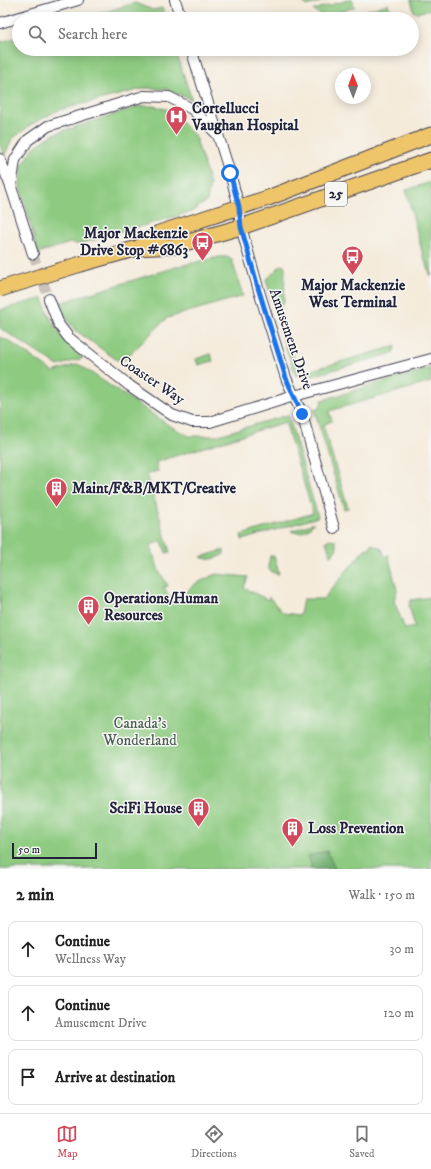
<!DOCTYPE html>
<meta charset="utf-8">
<style>
:root{--surface:#fff;--page:#f6f6f6;--text:#222;--muted:#767676;--line:#e0e0e0;--accent:#d1495b}
body{margin:0;font-family:"IM FELL DW Pica",serif;background:var(--page);color:var(--text)}
.compass{position:absolute;left:335px;top:68px;width:36px;height:36px;border-radius:50%;background:var(--surface);box-shadow:0 2px 10px #0003;rotate:359deg}
.scale{position:absolute;left:12px;bottom:10px;width:85px;box-sizing:border-box;padding-left:4px;border:2px solid #22223b;border-top:0;font-size:11px;line-height:14px;white-space:nowrap;color:#22223b;-webkit-text-stroke:3px #f6f6f2;paint-order:stroke}
.stop{position:absolute;width:12px;height:12px;margin:-9px;border:3px solid #1a73e8;border-radius:50%;background:#fff}
.stop.end{background:#1a73e8;border-color:#fff;box-shadow:0 1px 4px #0008}
.list{margin:0;padding:0;list-style:none}
h2{display:flex;justify-content:space-between;align-items:center;height:52px;margin:0;padding:0 16px;font-size:17px}
h2 small{font-size:13px;font-weight:400;color:var(--muted)}
.list li{display:grid;grid-template-columns:26px 1fr auto;gap:12px;align-items:center;box-sizing:border-box;height:56px;margin:0 8px 8px;padding:0 8px;border:1px solid var(--line);border-radius:8px}
.list b{display:block;font-size:15px;white-space:nowrap}
.list p{margin:0;font-size:13px;white-space:nowrap;color:var(--muted)}
.list em{font-size:13px;font-style:normal;color:var(--muted)}
.icon{flex:none;width:22px;height:22px;fill:none;stroke:currentColor;stroke-width:2;stroke-linecap:round;stroke-linejoin:round}
.map{position:relative;flex:none;width:431px;height:869px;overflow:hidden}
.search{position:absolute;background:var(--surface);box-shadow:0 2px 10px #0003;left:12px;right:12px;top:12px;height:44px;display:flex;align-items:center;gap:10px;box-sizing:border-box;padding:0 14px;border-radius:22px;color:var(--muted);font-size:15px}
.sheet{height:244px;background:var(--surface)}
nav{display:flex;justify-content:space-around;align-items:center;box-sizing:border-box;height:56px;border-top:1px solid var(--line);background:var(--surface);font-size:11px;color:var(--muted)}
nav a{display:grid;justify-items:center;gap:2px}
nav .on{color:var(--accent)}
.map>svg:first-child{display:block}
</style>
<div class="map">
<svg width="431" height="869" viewBox="0 0 431 869">
<rect width="100%" height="100%" fill="#f6f6f2"/>
<filter id="ink" filterUnits="userSpaceOnUse"><feTurbulence type="fractalNoise" baseFrequency=".025" numOctaves="2"/><feDisplacementMap in="SourceGraphic" scale="8" xChannelSelector="R" yChannelSelector="G"/><feConvolveMatrix kernelMatrix="1 2 1 2 8 2 1 2 1" color-interpolation-filters="sRGB"/></filter>
<filter id="wash" filterUnits="userSpaceOnUse"><feTurbulence type="fractalNoise" baseFrequency=".012" numOctaves="4" result="noise"/><feDisplacementMap in="SourceGraphic" scale="16" xChannelSelector="R" yChannelSelector="G"/><feGaussianBlur stdDeviation="0.9" result="paint"/><feColorMatrix in="noise" values="0 0 0 0 0 0 0 0 0 0 0 0 0 0 0 0 0 1.4 0 .05"/><feComposite in="paint" operator="in"/></filter>
<g filter="url(#wash)">
<rect width="100%" height="100%" fill="#f5ebdb"/>
<path fill="#8ecb81" stroke="#58765e" d="M303 0H327L307 6 305 5Z
M348 0H352L355 7 325 17 313 10Z
M411 0H431V9L417 13 414 12Z
M135 3 153 10 162 8 166 19H80Z
M388 4 391 11 388 19H339Z
M19 37V49H175L192 100 166 89 146 88 59 110 32 124 12 139 4 157 0 144V42Z
M139 106H153L169 110 195 136 210 184 207 201 191 212 79 244 70 243 38 253 20 186 22 166 34 147 54 134Z
M431 182V276L423 255 406 190Z
M219 257H227L232 260 243 296 167 318 125 359 117 360 75 330 56 304 179 266Z
M281 265 285 266 284 303 279 307 274 306 266 280Z
M43 298C51 326 62 340 83 358L58 366 0 328V310Z
M286 332 299 375 296 376 282 336Z
M0 337 9 341 53 372 78 364 170 426 189 436H215L288 415 318 517 242 540 241 535 313 513 285 422 156 462 158 471 147 474 170 552 166 553 162 541 150 545 159 571 168 586 164 587 169 597 173 596 181 598 193 585 216 574 248 577 244 588 268 600 269 597 283 613 300 615 303 599H323L365 549 369 548 372 544 382 549 385 557 388 554 397 590 394 601 405 629 415 627 409 606 411 600 431 597V869H0Z
M396 346 393 353 312 376 311 371 315 369Z
M211 354 213 361 198 365 196 359Z
M431 368V382L329 411 332 421 323 425 348 508 344 509 314 409H318L321 405 322 400Z
M314 523C307 531 301 535 291 531Z
M330 539 335 540 337 548 331 557 326 541Z
M224 550V554C216 559 209 561 201 557Z
M270 556H274L279 574 271 572 268 567Z"/>
<path fill="#72af6f" stroke="#4a6855" d="M327 851 335 869H310L312 868 308 856Z"/>
</g>
<g filter="url(#ink)">
<g fill="none" stroke-linecap="round" stroke-linejoin="round">
<path stroke="#cbc3bb" stroke-width="10" stroke-dasharray="10 5" stroke-linecap="butt" d="M33 254 49 299"/>
<defs>
<path id="street" d="M175 0 181 19
M0 23 78 0
M191 49 230 173 239 207 241 227 259 291 286 378 302 414 334 528
M0 159 11 187 33 254
M11 187 15 160 28 140 48 126 144 96 169 97 192 109 218 135
M49 299 59 325 69 338 130 386 172 415 192 422H210L294 396 431 359"/>
<path id="primary" d="M138 248 159 233 268 198 431 135
M84 263 138 248 174 246 241 227 431 160"/>
</defs>
<use href="#street" stroke="#424053" stroke-width="12"/>
<use href="#primary" stroke="#424053" stroke-width="17"/>
<use href="#street" stroke="#fff" stroke-width="10"/>
<use href="#primary" stroke="#eec569" stroke-width="15"/>
<defs>
<path id="primary-bridge" d="M0 289 84 263"/>
</defs>
<use href="#primary-bridge" stroke="#424053" stroke-width="17" stroke-linecap="butt"/>
<use href="#primary-bridge" stroke="#eec569" stroke-width="15"/>
</g>
</g>
<g fill="none" stroke-linecap="round" stroke-linejoin="round" filter="url(#ink)">
<path stroke="#1a73e8" stroke-width="5" d="M230 173 239 207 241 227 259 291 286 378 302 414"/>
</g>
<defs>
<symbol id="hospital-pin" viewBox="-11 -11 22 30"><path d="M0 17L-7.5 6A9.5 9.5 0 1 1 7.5 6Z" fill="#d1495b" stroke="#f6f6f2"/><path d="M-5-5h3v3.5h4V-5h3V5h-3V1.5h-4V5h-3Z" fill="#fff"/></symbol>
<symbol id="bus-pin" viewBox="-11 -11 22 30"><path d="M0 17L-7.5 6A9.5 9.5 0 1 1 7.5 6Z" fill="#d1495b" stroke="#f6f6f2"/><path d="M-5-6H5V4H4V6H2V4H-2V6H-4V4H-5ZM-3.5-4V0h7V-4ZM-3.5 1.2v1.5H-2V1.2ZM2 1.2v1.5H3.5V1.2Z" fill="#fff"/></symbol>
<symbol id="building-pin" viewBox="-11 -11 22 30"><path d="M0 17L-7.5 6A9.5 9.5 0 1 1 7.5 6Z" fill="#d1495b" stroke="#f6f6f2"/><path d="M-4-6H4V6H1V3H-1V6H-4ZM-2.5-4.3h1.7v1.8h-1.7ZM.8-4.3h1.7v1.8H.8ZM-2.5-1h1.7V.8h-1.7ZM.8-1h1.7V.8H.8Z" fill="#fff"/></symbol>
</defs>
<g fill-rule="evenodd">
<use href="#hospital-pin" x="164" y="104" width="25" height="34"/>
<use href="#bus-pin" x="190" y="230" width="25" height="34"/>
<use href="#bus-pin" x="340" y="244" width="25" height="34"/>
<use href="#building-pin" x="44" y="476" width="25" height="34"/>
<use href="#building-pin" x="76" y="594" width="25" height="34"/>
<use href="#building-pin" x="186" y="796" width="25" height="34"/>
<use href="#building-pin" x="280" y="816" width="25" height="34"/>
</g>
<g text-anchor="middle" dominant-baseline="central" stroke-width="3" stroke-linejoin="round" paint-order="stroke">
<rect fill="#f6f6f2" stroke="#626272" stroke-width="1" x="325" y="182" width="22" height="24" rx="3"/>
<g font-size="14" font-weight="bold" fill="#22223b">
<text x="336" y="194">25</text>
</g>
<g font-size="15" font-weight="bold" fill="#22223b" stroke="#f6f6f2" text-anchor="start">
<text x="192" y="108">Cortellucci<tspan x="192" dy="17">Vaughan Hospital</tspan></text>
<text x="188" y="233" text-anchor="end">Major Mackenzie<tspan x="188" dy="17">Drive Stop #6863</tspan></text>
<text x="353" y="285" text-anchor="middle">Major Mackenzie<tspan x="353" dy="17">West Terminal</tspan></text>
<text x="72" y="488">Maint/F&amp;B/MKT/Creative</text>
<text x="104" y="598">Operations/Human<tspan x="104" dy="17">Resources</tspan></text>
<text x="182" y="808" text-anchor="end">SciFi House</text>
<text x="308" y="828">Loss Prevention</text>
</g>
<g font-size="15" fill="#22223b" stroke="#f6f6f2">
<text transform="translate(291 339) rotate(71)">Amusement Drive</text>
<text transform="translate(152 380) rotate(34)">Coaster Way</text>
</g>
<g font-size="15" fill="#485d54" stroke="#f6f6f2">
<text x="140" y="723">Canada's<tspan x="140" dy="17">Wonderland</tspan></text>
</g>
</g>
</svg>
<svg class="compass" viewBox="-18 -18 36 36"><path d="M0-13l5 13h-10z" fill="#e53935"/><path d="M0 13l5-13h-10z" fill="#767676"/></svg>
<div class="scale">50 m</div>
<div class="stop" style="left:230px;top:173px"></div>
<div class="stop end" style="left:302px;top:414px"></div>
<div class="search"><svg class="icon" aria-label="search" viewBox="0 0 24 24"><circle cx="10" cy="10" r="6"/><path d="M15 15l6 6"/></svg>Search here</div>
</div>
<section class="sheet">
<h2>2 min<small>Walk · 150 m</small></h2>
<ul class="list">
<li><svg class="icon" aria-label="ahead" viewBox="0 0 24 24"><path d="M12 20V5M6 11l6-6 6 6"/></svg><div><b>Continue</b><p>Wellness Way</p></div><em>30 m</em></li>
<li><svg class="icon" aria-label="ahead" viewBox="0 0 24 24"><path d="M12 20V5M6 11l6-6 6 6"/></svg><div><b>Continue</b><p>Amusement Drive</p></div><em>120 m</em></li>
<li><svg class="icon" aria-label="arrive" viewBox="0 0 24 24"><path d="M6 21V4h12l-3 4 3 4H6"/></svg><div><b>Arrive at destination</b></div></li>
</ul>
</section>
<nav>
<a class="on"><svg class="icon" aria-label="map" viewBox="0 0 24 24"><path d="M3 6l6-2 6 2 6-2v14l-6 2-6-2-6 2zM9 4v14M15 6v14"/></svg>Map</a>
<a><svg class="icon" aria-label="directions" viewBox="0 0 24 24"><path d="M12 3l9 9-9 9-9-9zM9 14v-3h6M13 9l2 2-2 2"/></svg>Directions</a>
<a><svg class="icon" aria-label="saved" viewBox="0 0 24 24"><path d="M7 4h10v16l-5-4-5 4z"/></svg>Saved</a>
</nav>
